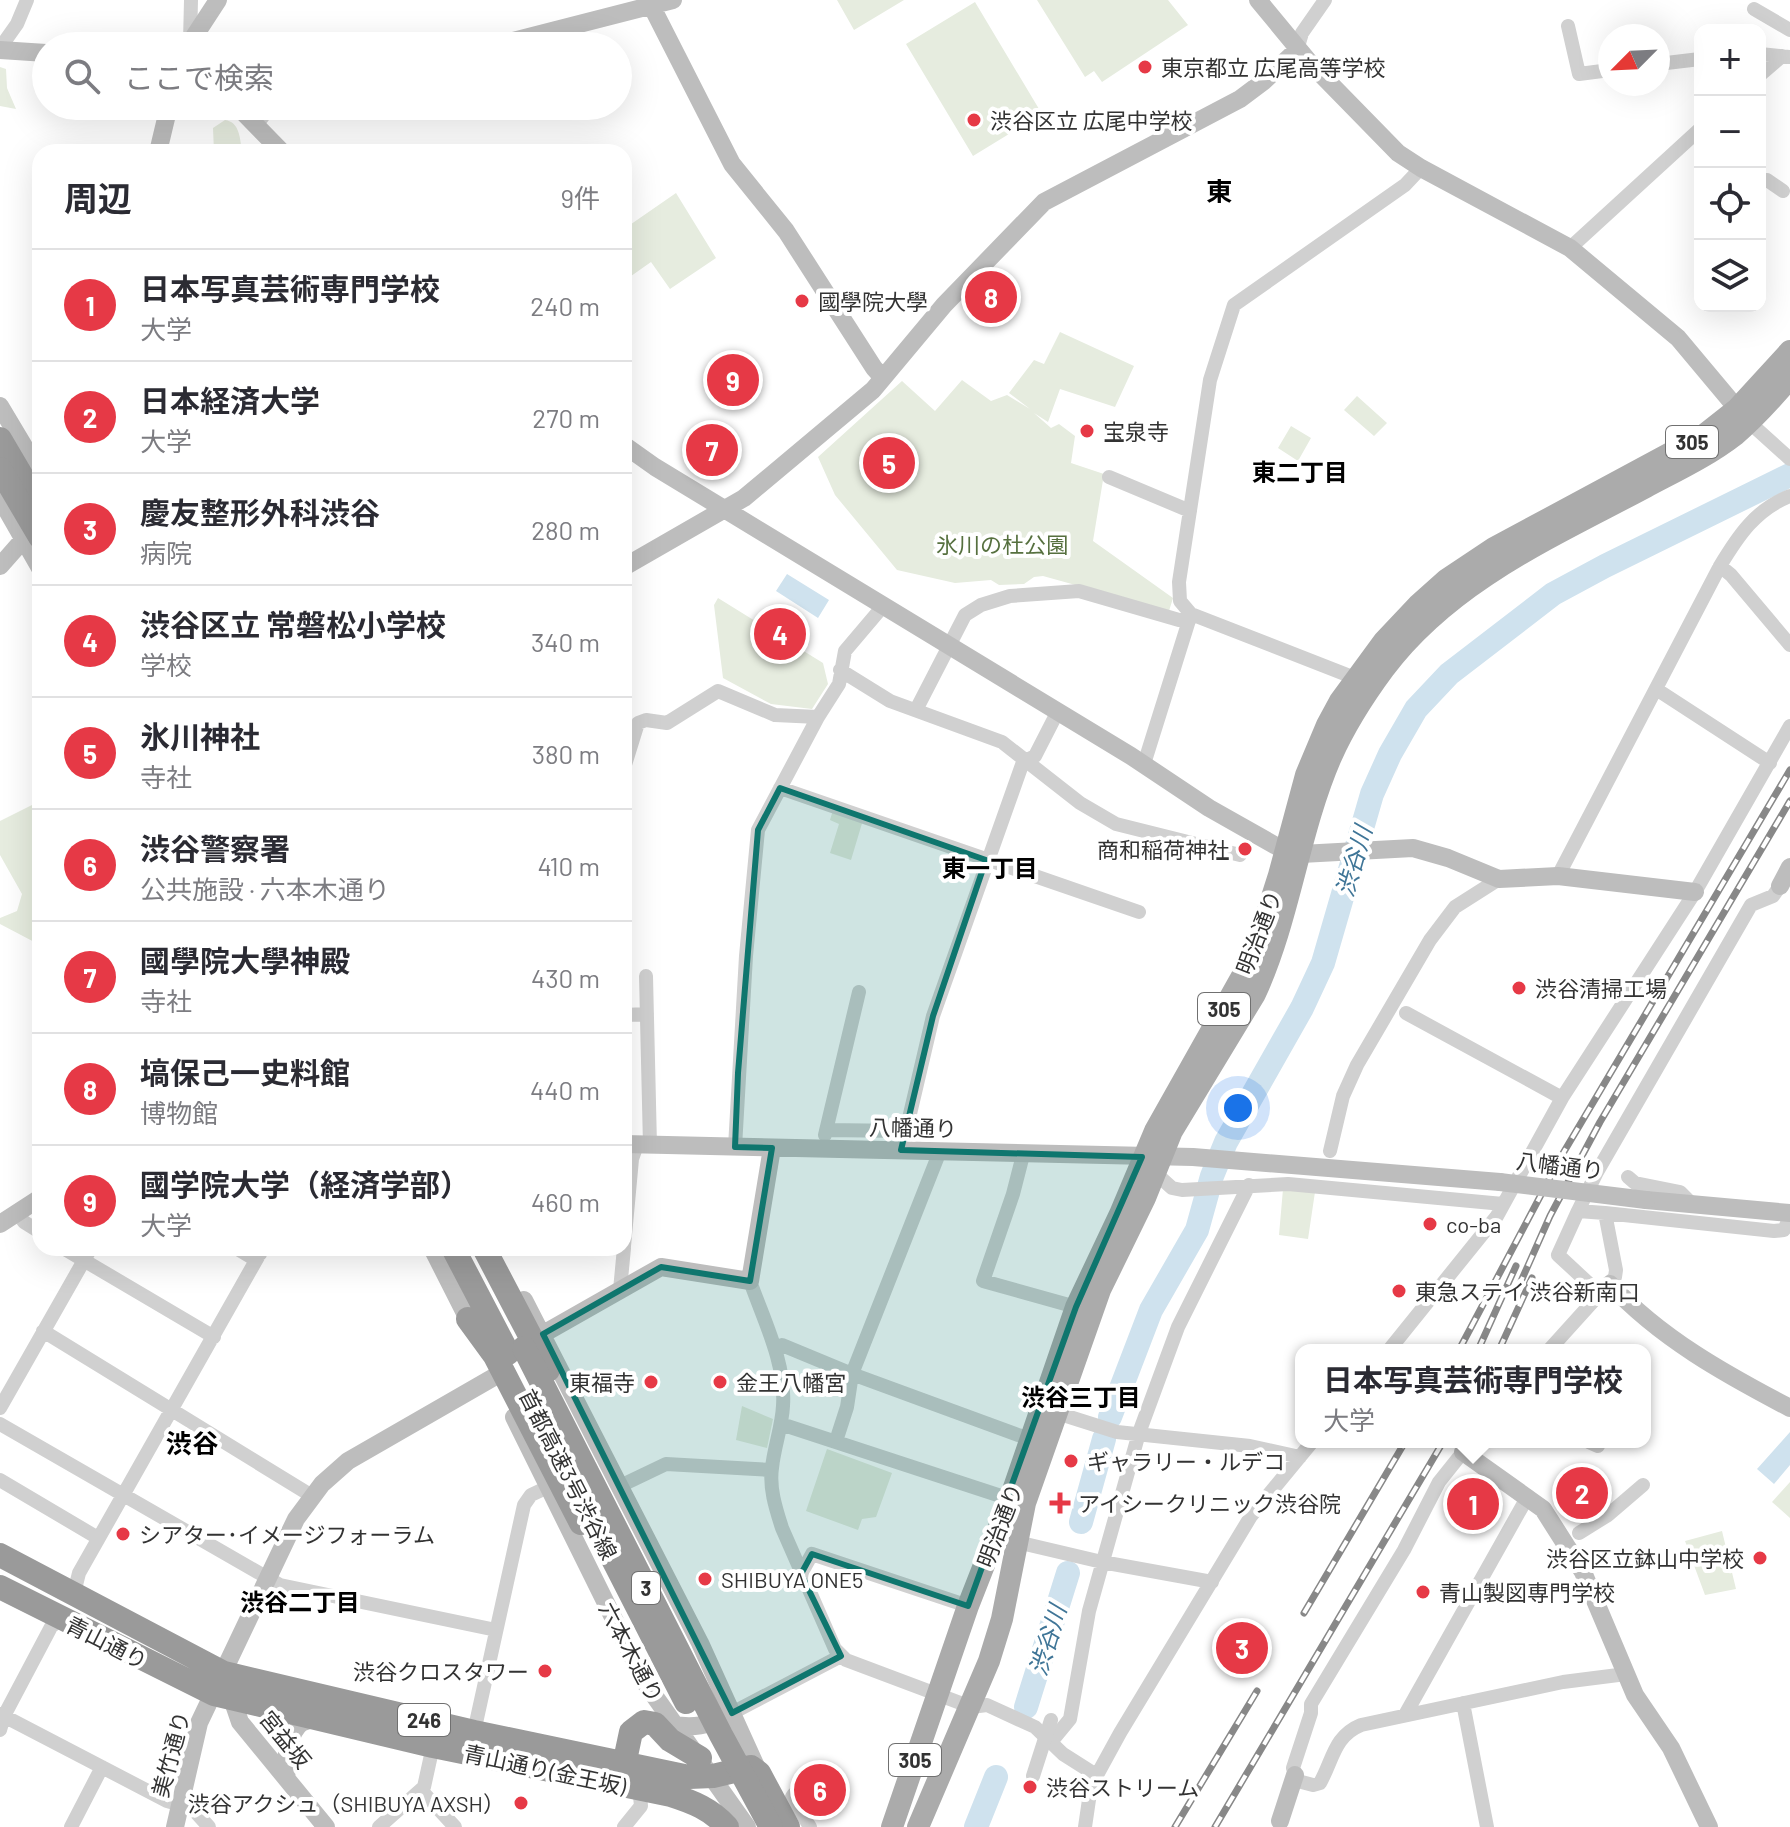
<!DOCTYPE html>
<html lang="ja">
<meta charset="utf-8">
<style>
:root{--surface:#fff;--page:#f2f2f3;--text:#2b2b33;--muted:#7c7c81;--line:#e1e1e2;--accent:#e63946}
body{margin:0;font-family:Barlow,"Noto Sans JP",sans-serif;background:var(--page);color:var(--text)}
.controls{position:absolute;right:24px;top:24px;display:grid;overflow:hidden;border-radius:16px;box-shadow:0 8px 32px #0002}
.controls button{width:72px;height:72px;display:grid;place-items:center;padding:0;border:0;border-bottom:2px solid var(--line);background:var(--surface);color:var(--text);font:40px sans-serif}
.compass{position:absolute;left:1598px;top:24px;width:72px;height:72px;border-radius:50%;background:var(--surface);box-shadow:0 8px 32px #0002;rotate:246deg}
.you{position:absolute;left:1238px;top:1108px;width:28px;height:28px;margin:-20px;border:6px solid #fff;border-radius:50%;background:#1a73e8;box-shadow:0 0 0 12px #1a73e833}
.badge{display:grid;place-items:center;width:52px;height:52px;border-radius:50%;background:var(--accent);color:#fff;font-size:26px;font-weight:700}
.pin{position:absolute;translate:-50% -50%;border:4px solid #fff;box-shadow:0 2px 8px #0006}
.popup{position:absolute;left:1295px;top:1344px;width:356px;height:104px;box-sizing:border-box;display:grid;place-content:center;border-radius:16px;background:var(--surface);filter:drop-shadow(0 2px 6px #0005);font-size:26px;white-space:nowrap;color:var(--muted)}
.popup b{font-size:30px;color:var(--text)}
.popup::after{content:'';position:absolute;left:50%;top:100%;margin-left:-16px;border:16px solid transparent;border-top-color:var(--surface)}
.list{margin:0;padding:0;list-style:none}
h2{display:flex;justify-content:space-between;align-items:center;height:104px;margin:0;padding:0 32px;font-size:34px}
h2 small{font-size:26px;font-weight:400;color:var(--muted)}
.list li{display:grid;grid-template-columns:52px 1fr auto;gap:24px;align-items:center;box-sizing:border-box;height:112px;padding:0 32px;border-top:2px solid var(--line)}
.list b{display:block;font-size:30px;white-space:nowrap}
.list p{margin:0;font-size:26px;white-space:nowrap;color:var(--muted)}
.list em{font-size:26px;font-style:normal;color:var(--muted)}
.icon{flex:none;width:44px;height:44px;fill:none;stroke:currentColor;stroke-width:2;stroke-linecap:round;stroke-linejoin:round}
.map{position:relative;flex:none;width:1790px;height:1827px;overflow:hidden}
.search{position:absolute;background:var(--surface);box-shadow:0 8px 32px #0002;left:32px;top:32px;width:600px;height:88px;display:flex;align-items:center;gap:20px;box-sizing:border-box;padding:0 28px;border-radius:44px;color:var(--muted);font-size:30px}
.panel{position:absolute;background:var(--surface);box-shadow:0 8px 32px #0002;left:32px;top:144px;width:600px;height:1112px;border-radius:24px}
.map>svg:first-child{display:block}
</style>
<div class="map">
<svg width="1790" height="1827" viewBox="0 0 1790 1827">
<rect width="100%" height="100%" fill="#fff"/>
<path fill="#e6ecdf" d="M837 0H904L854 30Z
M1037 0H1168L1188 25 1102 82 1094 71 1085 77Z
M975 2 1042 114 973 156 906 44Z
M0 67 6 69 7 88 16 109 0 106Z
M225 120C240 122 240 139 242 152H214L213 128Z
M676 193 716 258 670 289 651 262 624 281V229Z
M1060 332 1134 366 1115 407 1060 389 1048 422 1034 413 1051 428 1059 424 1075 436 1071 463 1104 474 1093 541 1173 598 1169 611 1043 576 1034 577 1024 584 999 585 991 580 955 583 897 570 835 495 818 457 902 381 935 411 962 380 991 401 1007 395 1030 409 1009 393 1034 360 1044 364Z
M1357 396 1387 423 1374 436 1344 410Z
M1291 426 1311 438 1298 461 1278 448Z
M718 598 823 663 828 684 812 709 771 704 723 678 714 605Z
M40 801V945L0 924V918L17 911 22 894 0 855V821Z
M833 810 863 820 851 860 830 853 839 824 830 820Z
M1283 1189 1315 1192 1308 1239 1279 1235Z
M742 1406 773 1419 767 1448 736 1440Z
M827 1449 892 1473 876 1517 862 1519 858 1530 806 1511Z
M1790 1482V1518L1772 1502Z
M1722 1531 1736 1589 1705 1595 1685 1541Z"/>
<path fill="#cfe2ee" d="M787 574 829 600 818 618 776 591Z
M1790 1432V1465L1774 1484 1757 1469Z"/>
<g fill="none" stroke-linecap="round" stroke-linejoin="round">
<path stroke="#cfe2ee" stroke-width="24" d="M1110 1417 1151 1310 1197 1230 1212 1176 1226 1142 1302 1008 1323 963 1372 794 1390 754 1416 709 1449 674 1553 594 1605 566 1790 475
M1081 1522 1104 1439
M1026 1707 1068 1573
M976 1827 996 1777"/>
<path stroke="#d0d0d0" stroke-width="14" d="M1754 9 1790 30
M1568 26 1579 74 1610 70
M190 42 191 0
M0 48 17 24 27 0
M1297 50 1302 33 1325 0
M1760 54 1790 57
M1658 64 1700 59
M1760 75 1782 56
M257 124 271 106
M1767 180 1783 191
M1570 248 1700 129
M1749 422 1790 459
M1109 477 1190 511
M1720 566 1731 575 1790 645
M840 670 890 701 1002 742 1080 803 1116 824 1240 855
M1355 678 1191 614 1180 601 1179 582 1210 380 1234 305 1405 185 1421 168
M1656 689 1770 763
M916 710 965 615 981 605 1010 596 1079 591 1179 620 1189 619
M1144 764 1191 614
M624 768 638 723 646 720 667 723 718 691 775 715 818 717
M780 788 1139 912
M1558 876 1720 566C1738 536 1756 509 1790 496
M646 976 650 1145
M1406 1013 1562 1098
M624 1015 647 1014
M826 1130 906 1131 933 1016 1023 762 1035 756 1057 713
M825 1135 859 992
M735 1147 746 956 758 830 818 717 839 684 845 651 884 605
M1330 1151 1343 1096 1357 1065 1430 940 1455 907 1499 879
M1023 1155 1013 1194 983 1281 1076 1307
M1152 1170 1172 1188 1182 1190 1288 1184 1503 1204
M1628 1177 1635 1183 1680 1192 1693 1205
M1578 1211 1558 1255 1599 1293
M17 1212 24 1222 40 1232
M1605 1213 1774 1231 1784 1230 1790 1217
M624 1246 632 1159 637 1145
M63 1248 214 1337
M236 1248 251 1257 260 1254
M750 1281C764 1321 786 1363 783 1406 782 1427 774 1447 772 1468 769 1488 776 1509 782 1528L835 1649 846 1660 971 1707 987 1705 1035 1727 1063 1754 1096 1775
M620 1290 624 1248
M43 1331 312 1496
M1389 1350 1497 1216 1562 1098 1695 892 1790 726
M1549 1350 1615 1277 1616 1270 1605 1213 1578 1211 1597 1172 1751 905 1773 896 1780 886
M776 1352 782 1345 852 1374 1018 1435 1026 1437 1033 1432
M0 1408 91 1248
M1057 1413 1117 1432 1250 1446 1300 1457
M0 1424 280 1585 496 1630
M781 1424 1010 1499
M836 1441 847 1407 852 1374 940 1151
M1589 1442 1598 1446
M0 1480 98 1538
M620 1486 666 1464 771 1470
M1579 1533 1608 1515 1643 1485
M1017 1542 1102 1562 1212 1582
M801 1574 812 1554 968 1606
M78 1595 76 1585 79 1573 263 1248
M1463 1703 1487 1827
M732 1713 841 1656
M0 1714 167 1801 192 1808 209 1827
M1405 1715 1528 1496
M0 1730 4 1716 51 1627 58 1621H66
M474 1732 524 1505 531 1495 548 1487
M1051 1742 1070 1719 1089 1611 1139 1433 1178 1327 1249 1185
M1295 1775 1293 1768 1311 1713V1704L1404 1550 1439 1482 1471 1442
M1294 1780 1313 1785 1320 1783C1333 1760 1334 1736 1361 1725L1563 1682 1626 1674
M421 1790 455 1827
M794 1794 792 1797 810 1827
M71 1827 102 1767
M379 1827 424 1787 433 1746
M624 1827 641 1806 640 1796 633 1788
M1085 1827 1091 1786 1120 1733 1251 1516 1312 1442"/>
<path stroke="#bdbdbd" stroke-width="18" d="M1258 0 1310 63 1398 153 1421 168 1570 248 1678 338 1745 418
M651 5 732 164 786 231 874 368 883 378
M188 46 218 0
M493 46 673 0
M0 50 46 53
M237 106 282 152
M158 152 169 106
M0 406 40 473
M624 445 655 467 1131 756 1209 808 1285 851 1301 854 1413 848 1448 858 1499 879 1558 876 1695 892
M0 498 40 568
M0 566 30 532
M624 567 744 498 873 390 944 305 1044 202 1240 99 1264 81 1297 50
M1780 886 1790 867
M624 1144 1193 1157 1500 1182
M1646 1200 1790 1213
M0 1224 40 1198
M432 1248 473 1329
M1610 1284C1660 1338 1725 1374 1790 1408
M524 1300 700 1643 759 1773
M543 1334 661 1267 750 1281 772 1148
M514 1417 646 1684 747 1827
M1463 1452 1543 1509 1583 1572 1635 1695 1671 1748 1709 1827
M228 1687 240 1722 326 1827
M673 1725C694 1728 707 1726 726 1716
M287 1779C284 1764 287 1739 298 1726 303 1720 311 1720 317 1719
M1280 1821 1295 1775
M175 1827 199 1723 296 1519 322 1484 348 1461 494 1377"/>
<path stroke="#ababab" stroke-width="22" d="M892 1827 968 1606 1010 1499 1076 1307 1120 1214 1155 1131 1245 971 1258 941 1279 875 1306 775 1327 725 1340 701 1384 641 1418 605 1446 580 1494 548 1704 435 1737 409 1790 351
M918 1827 989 1661 1002 1619 1025 1503 1100 1290 1145 1198 1172 1131 1255 994C1290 918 1298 833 1331 757 1345 726 1364 696 1384 669 1450 581 1552 537 1646 487 1676 471 1708 456 1735 435 1755 418 1773 398 1790 378"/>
<path stroke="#9a9a9a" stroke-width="24" d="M0 439 40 507
M453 1248 508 1353
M484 1248 548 1370
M468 1319 495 1356 581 1523
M0 1555 224 1673 474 1732 689 1777 713 1776 751 1767 759 1773 788 1827
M0 1587 214 1694 433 1746 671 1795C693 1802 711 1809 727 1827
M624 1765 631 1732 644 1722 655 1724 670 1740 700 1758"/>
<defs>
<path id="rail" d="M1518 1288 1550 1216 1600 1122 1790 801
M1459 1350 1562 1155 1790 770
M1478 1350 1516 1266
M1499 1350 1532 1278
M1304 1613 1405 1442
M1175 1827 1257 1691
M1215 1827 1443 1442"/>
</defs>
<use href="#rail" stroke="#888" stroke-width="7"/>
<use href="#rail" stroke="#fff" stroke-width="4" stroke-dasharray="12" stroke-linecap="butt"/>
<path stroke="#d0d0d0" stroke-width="14" d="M1033 1776 1051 1720"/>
<path stroke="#bdbdbd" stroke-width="18" d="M1500 1182 1646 1200"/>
<path stroke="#9a9a9a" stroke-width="24" d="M0 469 40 537
M524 1348 721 1735 771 1827
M575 1485 686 1702"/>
</g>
<path fill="#0f766e" fill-opacity="0.2" stroke="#0f766e" stroke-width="6" stroke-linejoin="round" d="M780 788 986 860 933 1016 901 1150 1142 1157 1076 1307 968 1606 812 1554 801 1574 841 1656 732 1713 543 1334 661 1267 750 1281 772 1148 735 1147 738 1073 758 830Z"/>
<g fill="#e63946" stroke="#fff" stroke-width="3">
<circle cx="1145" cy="67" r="8"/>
<circle cx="974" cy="120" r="8"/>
<circle cx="802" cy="301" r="8"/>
<circle cx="1087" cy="431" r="8"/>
<circle cx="1245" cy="849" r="8"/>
<circle cx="1519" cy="988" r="8"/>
<circle cx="1430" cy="1224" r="8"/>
<circle cx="1399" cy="1291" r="8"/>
<circle cx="651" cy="1382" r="8"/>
<circle cx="720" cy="1382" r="8"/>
<circle cx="1071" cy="1461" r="8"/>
<path d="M1056 1491h8v8h8v8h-8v8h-8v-8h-8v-8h8z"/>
<circle cx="123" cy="1534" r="8"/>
<circle cx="1760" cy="1558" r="8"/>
<circle cx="705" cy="1579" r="8"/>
<circle cx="1423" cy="1592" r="8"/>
<circle cx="545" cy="1671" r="8"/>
<circle cx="1030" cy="1787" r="8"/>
<circle cx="521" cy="1803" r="8"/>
</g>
<g text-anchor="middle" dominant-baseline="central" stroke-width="8" stroke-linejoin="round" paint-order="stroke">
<g fill="#fff" stroke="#707070" stroke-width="2">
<rect x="1666" y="426" width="52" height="32" rx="6"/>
<rect x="1198" y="993" width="52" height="32" rx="6"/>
<rect x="632" y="1572" width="28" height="32" rx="6"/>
<rect x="398" y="1704" width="52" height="32" rx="6"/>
<rect x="889" y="1744" width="52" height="32" rx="6"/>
</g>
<g font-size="20" font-weight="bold" fill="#333">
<text x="1692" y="442">305</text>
<text x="1224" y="1009">305</text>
<text x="646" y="1588">3</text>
<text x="424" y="1720">246</text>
<text x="915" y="1760">305</text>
</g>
<g font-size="22" fill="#333" stroke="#fff" text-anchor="start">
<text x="1161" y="67">東京都立 広尾高等学校</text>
<text x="990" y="120">渋谷区立 広尾中学校</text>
<text x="818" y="301">國學院大學</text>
<text x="1103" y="431">宝泉寺</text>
<text x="1229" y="849" text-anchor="end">商和稲荷神社</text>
<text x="1535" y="988">渋谷清掃工場</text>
<text x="1446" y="1224">co-ba</text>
<text x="1415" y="1291">東急ステイ 渋谷新南口</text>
<text x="635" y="1382" text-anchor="end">東福寺</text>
<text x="736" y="1382">金王八幡宮</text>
<text x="1087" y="1461">ギャラリー・ルデコ</text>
<text x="1078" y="1503">アイシークリニック渋谷院</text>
<text x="139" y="1534">シアター･イメージフォーラム</text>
<text x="1744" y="1558" text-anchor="end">渋谷区立鉢山中学校</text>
<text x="721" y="1579">SHIBUYA ONE5</text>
<text x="1439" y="1592">青山製図専門学校</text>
<text x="529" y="1671" text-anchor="end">渋谷クロスタワー</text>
<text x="1046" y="1787">渋谷ストリーム</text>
<text x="505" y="1803" text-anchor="end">渋谷アクシュ（SHIBUYA AXSH）</text>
</g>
<g font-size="22" fill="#56703f" stroke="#fff">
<text x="1002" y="544">氷川の杜公園</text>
</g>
<g font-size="22" fill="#333" stroke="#fff">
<text transform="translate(1258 932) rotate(-69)">明治通り</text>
<text transform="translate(913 1127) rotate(1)">八幡通り</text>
<text transform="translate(1560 1165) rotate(7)">八幡通り</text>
<text transform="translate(569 1474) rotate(63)">首都高速3号渋谷線</text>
<text transform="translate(999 1525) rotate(-69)">明治通り</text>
<text transform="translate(107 1642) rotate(27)">青山通り</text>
<text transform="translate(632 1652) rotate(62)">六本木通り</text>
<text transform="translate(286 1739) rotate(51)">宮益坂</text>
<text transform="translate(170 1754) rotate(-75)">美竹通り</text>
<text transform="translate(545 1769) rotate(12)">青山通り(金王坂)</text>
</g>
<g font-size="24" font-weight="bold" fill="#000" stroke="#fff">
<text x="1300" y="471">東二丁目</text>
<text x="990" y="867">東一丁目</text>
<text x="1081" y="1396">渋谷三丁目</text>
<text x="300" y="1601">渋谷二丁目</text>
</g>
<g font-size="24" font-style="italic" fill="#3f7597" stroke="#fff">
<text transform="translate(1353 861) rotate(-74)">渋谷川</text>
<text transform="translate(1047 1640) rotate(-73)">渋谷川</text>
</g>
<g font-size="26" font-weight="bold" fill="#000" stroke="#fff">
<text x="1219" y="190">東</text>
<text x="192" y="1442">渋谷</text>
</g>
</g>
</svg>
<div class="controls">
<button>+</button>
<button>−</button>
<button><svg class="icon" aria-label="locate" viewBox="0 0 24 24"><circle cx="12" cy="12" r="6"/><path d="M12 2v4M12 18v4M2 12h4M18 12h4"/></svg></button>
<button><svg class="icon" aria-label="layers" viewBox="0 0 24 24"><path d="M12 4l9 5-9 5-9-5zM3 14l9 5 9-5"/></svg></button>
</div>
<svg class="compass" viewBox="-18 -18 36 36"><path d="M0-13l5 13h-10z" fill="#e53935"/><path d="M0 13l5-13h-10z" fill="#7c7c81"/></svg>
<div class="you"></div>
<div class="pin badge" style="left:1473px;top:1504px">1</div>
<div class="popup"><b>日本写真芸術専門学校</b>大学</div>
<div class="pin badge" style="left:1582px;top:1493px">2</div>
<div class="pin badge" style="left:1242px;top:1648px">3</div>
<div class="pin badge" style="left:780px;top:634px">4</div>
<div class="pin badge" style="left:889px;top:463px">5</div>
<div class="pin badge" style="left:820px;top:1790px">6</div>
<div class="pin badge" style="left:712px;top:450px">7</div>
<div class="pin badge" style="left:991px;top:297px">8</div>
<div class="pin badge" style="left:733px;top:380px">9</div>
<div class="search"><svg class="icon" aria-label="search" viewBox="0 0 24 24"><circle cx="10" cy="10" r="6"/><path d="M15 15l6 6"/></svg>ここで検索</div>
<section class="panel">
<h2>周辺<small>9件</small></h2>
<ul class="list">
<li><span class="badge">1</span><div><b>日本写真芸術専門学校</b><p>大学</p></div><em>240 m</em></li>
<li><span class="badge">2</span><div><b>日本経済大学</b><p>大学</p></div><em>270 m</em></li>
<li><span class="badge">3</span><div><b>慶友整形外科渋谷</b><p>病院</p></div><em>280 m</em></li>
<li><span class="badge">4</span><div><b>渋谷区立 常磐松小学校</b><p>学校</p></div><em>340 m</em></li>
<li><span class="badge">5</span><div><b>氷川神社</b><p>寺社</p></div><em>380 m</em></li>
<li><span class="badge">6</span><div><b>渋谷警察署</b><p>公共施設 · 六本木通り</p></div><em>410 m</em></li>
<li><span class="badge">7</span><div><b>國學院大學神殿</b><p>寺社</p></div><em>430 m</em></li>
<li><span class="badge">8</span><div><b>塙保己一史料館</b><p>博物館</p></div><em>440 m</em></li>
<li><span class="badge">9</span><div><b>國学院大学（経済学部）</b><p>大学</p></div><em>460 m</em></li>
</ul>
</section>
</div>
